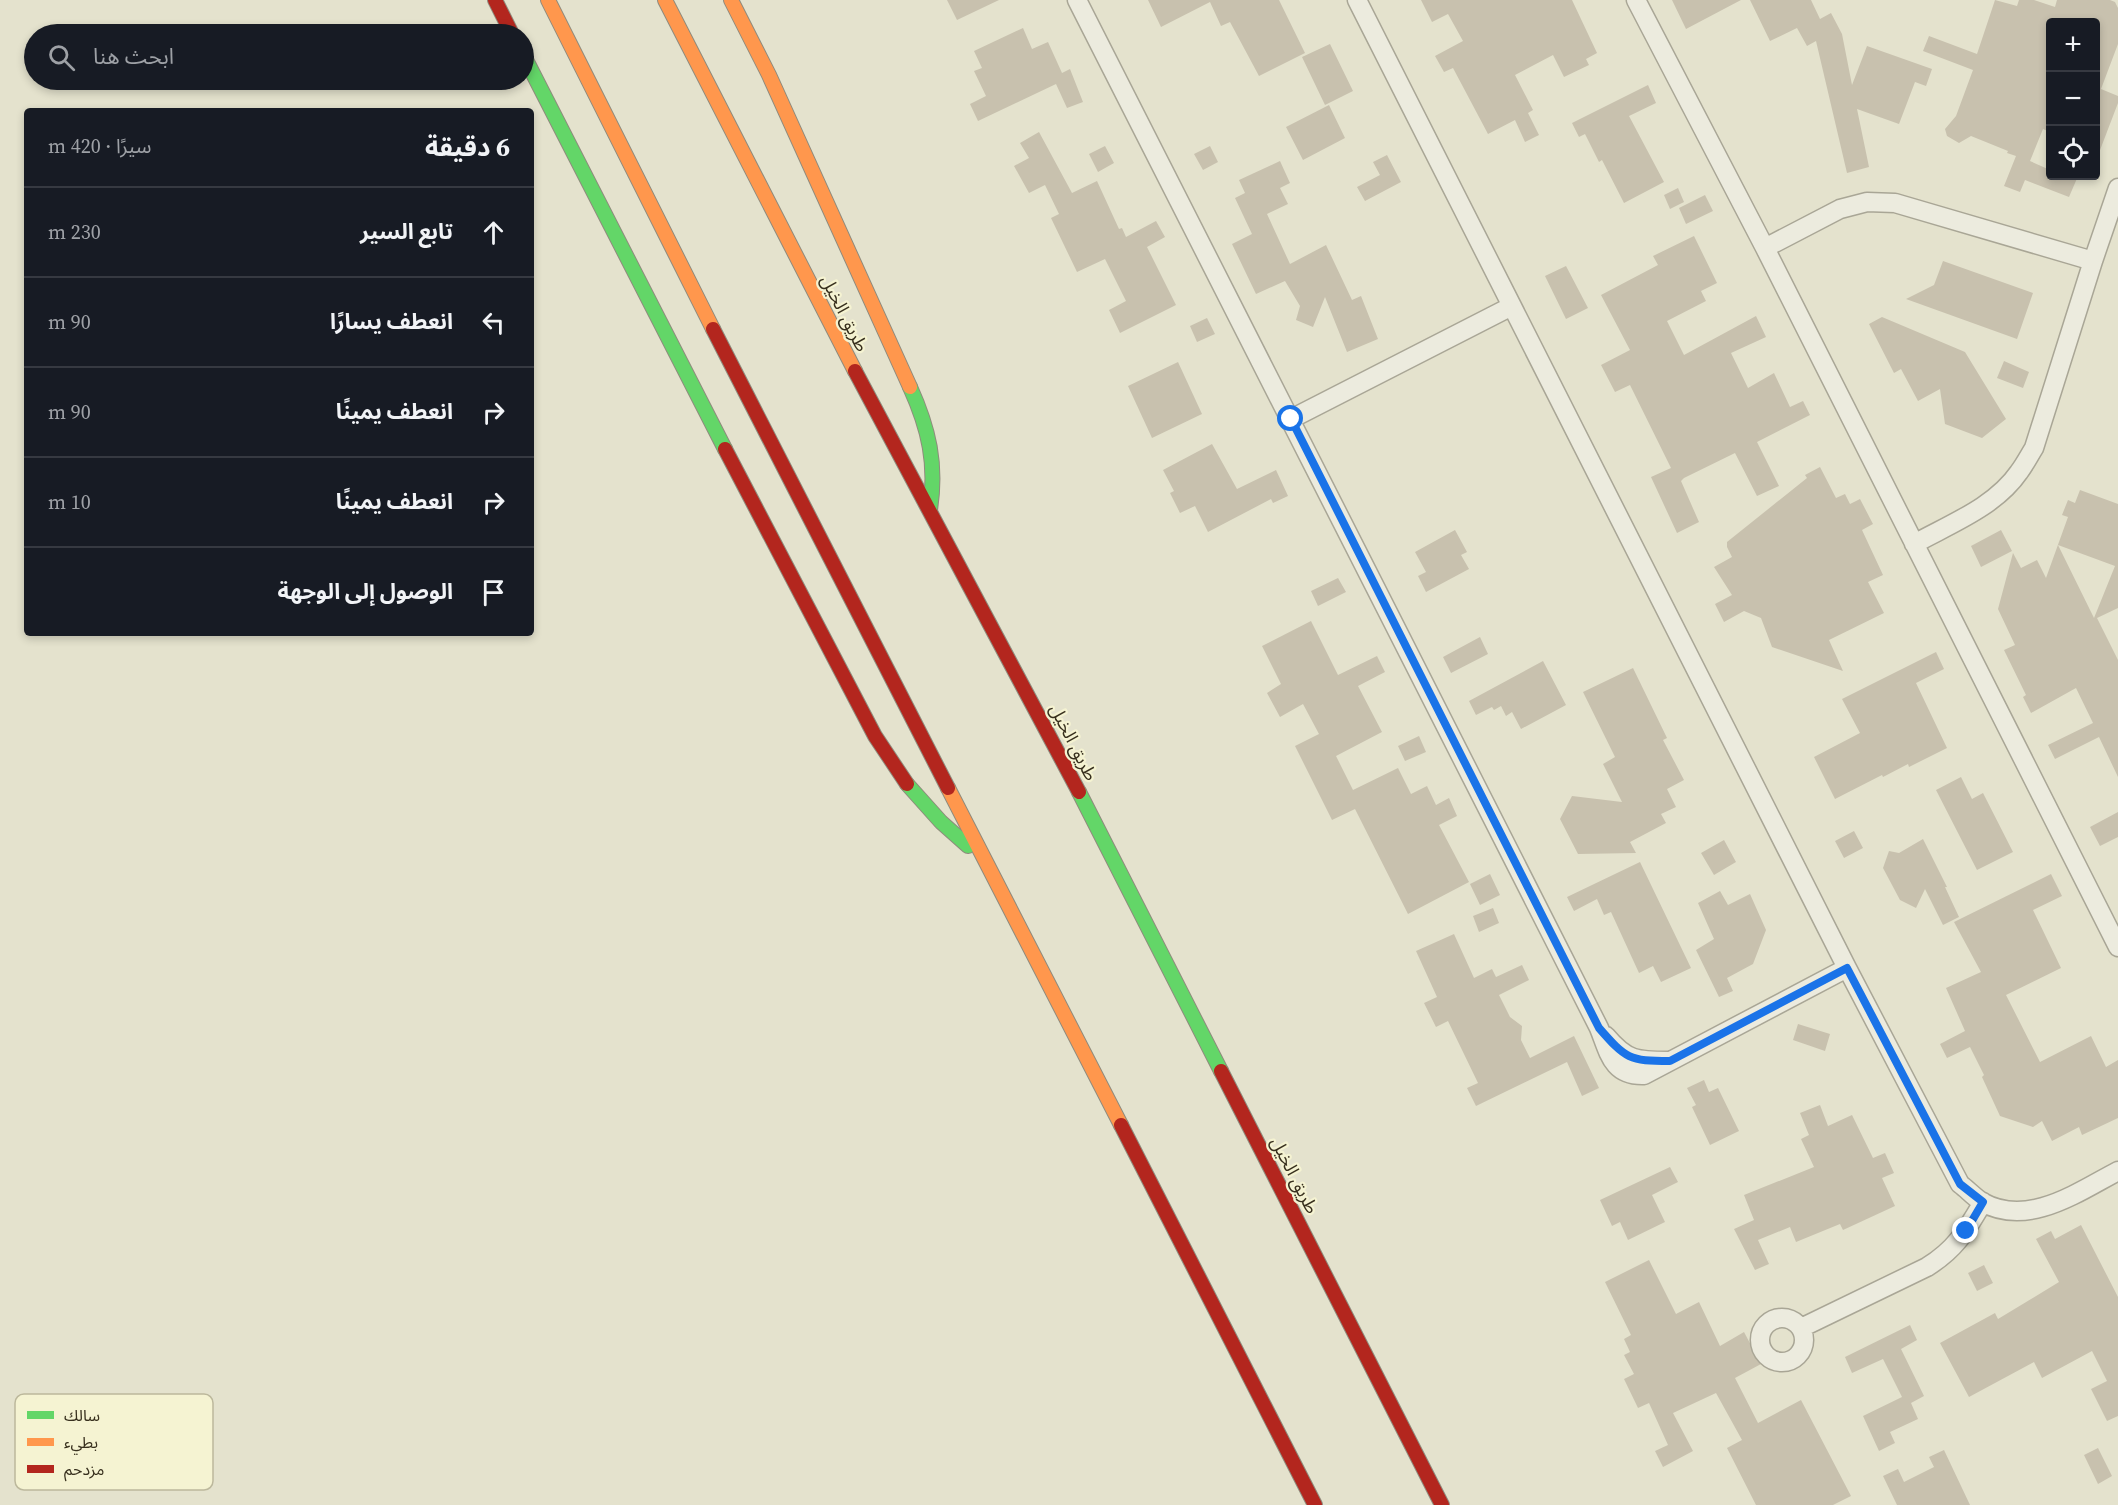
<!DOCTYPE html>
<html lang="ar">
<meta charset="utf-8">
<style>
:root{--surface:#171b24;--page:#20242c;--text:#f1f3f6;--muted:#9ea1a6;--line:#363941}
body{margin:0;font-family:"Source Serif 4","Noto Sans Arabic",serif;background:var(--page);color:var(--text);direction:rtl}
.controls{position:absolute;right:18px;top:18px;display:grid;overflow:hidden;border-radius:6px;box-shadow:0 3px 9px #0003}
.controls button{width:54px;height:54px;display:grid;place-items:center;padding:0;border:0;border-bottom:2px solid var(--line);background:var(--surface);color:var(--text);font:30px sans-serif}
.stop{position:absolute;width:18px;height:18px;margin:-14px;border:4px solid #1a73e8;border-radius:50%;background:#fff}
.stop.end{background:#1a73e8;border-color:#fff;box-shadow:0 2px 6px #0008}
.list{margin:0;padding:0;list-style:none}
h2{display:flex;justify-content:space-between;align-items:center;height:78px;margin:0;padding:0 24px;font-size:26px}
h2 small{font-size:20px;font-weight:400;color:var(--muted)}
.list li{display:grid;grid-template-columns:39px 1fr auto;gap:18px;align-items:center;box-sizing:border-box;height:90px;padding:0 24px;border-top:2px solid var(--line)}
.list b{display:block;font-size:22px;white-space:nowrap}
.list em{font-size:20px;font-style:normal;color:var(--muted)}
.icon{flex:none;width:33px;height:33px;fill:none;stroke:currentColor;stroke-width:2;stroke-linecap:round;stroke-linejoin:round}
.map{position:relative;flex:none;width:2118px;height:1505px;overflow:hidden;direction:ltr}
.search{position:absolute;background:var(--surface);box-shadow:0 3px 9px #0003;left:24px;top:24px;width:510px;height:66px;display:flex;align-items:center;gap:15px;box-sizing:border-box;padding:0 21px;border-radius:33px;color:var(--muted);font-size:22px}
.panel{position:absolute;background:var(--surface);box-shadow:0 3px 9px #0003;left:24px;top:108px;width:510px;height:528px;border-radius:6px;direction:rtl}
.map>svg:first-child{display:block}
</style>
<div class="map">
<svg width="2118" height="1505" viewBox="0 0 2118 1505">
<rect width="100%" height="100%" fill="#e4e2cd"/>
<path fill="#c8c1ae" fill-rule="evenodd" d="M947 0H999L957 20Z
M1148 0H1279L1305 53 1259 76 1230 22 1221 26 1210 2 1161 27Z
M1421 0H1572L1597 53 1586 59 1589 65 1564 77 1553 55 1515 75 1533 110 1528 113 1539 135 1525 142 1515 120 1488 134 1453 68 1444 72 1435 56 1463 41 1448 14 1432 22Z
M1672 0H1741L1686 29Z
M1750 0H1811L1820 19 1831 13 1842 34 1852 85 1867 46 1932 69 1926 86 1915 82 1899 124 1857 109 1869 167 1847 173 1816 41 1807 46 1797 28 1770 41Z
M1995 0 2017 6 2019 0H2034L2055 7 2057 0H2110L2115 2 2118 8V44L2101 89 2118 96V103L2097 158 2096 22H2050V132L2043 129 2030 161 2050 170V176H2078L2069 197 2025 180 2020 192 2004 186 2016 156 2007 153 2008 151 1971 136 1959 143 1947 136 1945 129 1956 116 1973 70 1923 51 1929 36 1977 54Z
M1023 28 1032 49 1048 42 1062 73 1070 69 1083 102 1067 108 1056 84 978 121 970 104 986 96 974 71 982 68 974 51Z
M1330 44 1353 91 1325 105 1302 57Z
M1648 85 1656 103 1629 116 1664 182 1624 203 1602 160 1599 162 1585 134 1579 137 1572 123Z
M1329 105 1345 138 1303 160 1286 127Z
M1039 132 1072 193 1097 181 1119 229 1122 228 1126 237 1156 221 1165 237 1147 247 1176 305 1120 333 1109 310 1126 301 1105 259 1077 272 1051 218 1059 214 1045 185 1029 193 1014 166 1029 158 1020 143Z
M1105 146 1114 163 1098 172 1089 154Z
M1210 146 1218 162 1203 170 1194 154Z
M1387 155 1401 182 1365 201 1357 187 1380 175 1373 162Z
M1280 161 1290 183 1280 188 1288 204 1267 214 1290 264 1326 245 1352 300 1361 296 1378 339 1347 352 1325 297 1313 327 1296 320 1300 306 1285 281 1256 294 1232 244 1252 234 1235 198 1245 193 1239 180Z
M1678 188 1684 202 1670 209 1664 195Z
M1705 195 1713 211 1686 224 1679 208Z
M1694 236 1717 283 1701 291 1706 301 1667 321 1684 355 1756 316 1766 337 1731 353 1748 388 1774 373 1790 407 1803 401 1810 415 1757 442 1779 486 1757 496 1735 453 1684 478 1681 481 1699 522 1677 533 1651 477 1671 468 1630 385 1615 392 1601 365 1630 350 1601 295 1658 265 1653 256Z
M1943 261 2033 293 2017 339 1906 299 1934 285Z
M1566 266 1588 308 1566 319 1545 276Z
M1882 317 1965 352 2006 419 1982 438 1945 424 1940 389 1918 401 1901 369 1894 373 1869 324Z
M1207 318 1215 334 1197 342 1190 326Z
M2004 361 2029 372 2023 388 1997 378Z
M1178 362 1202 414 1152 438 1128 386Z
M1212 444 1237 489 1276 470 1288 496 1273 503 1271 499 1208 532 1195 506 1180 513 1170 493 1174 491 1163 470Z
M1820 467 1836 498 1845 494 1850 504 1860 499 1873 524 1862 530 1883 575 1868 582 1884 613 1829 640 1843 671 1772 647 1761 618 1744 611 1724 622 1715 604 1732 595 1714 567 1732 557 1727 547V542L1807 478 1805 475Z
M2080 490 2118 504V608L2097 618 2118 660V777L2099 737 2055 759 2048 745 2093 723 2076 688 2031 713 2023 697 2026 695 2004 650 2015 645 1998 609 2013 553 2021 568 2037 560 2046 578 2068 517 2062 515 2068 500 2075 503ZM2058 545 2115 566 2094 618Z
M1455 530 1467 552 1461 555 1469 569 1426 592 1418 576 1426 572 1415 552Z
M2001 530 2012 551 1981 567 1971 546Z
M1338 578 1346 592 1318 606 1311 591Z
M1311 621 1338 675 1377 656 1385 672 1358 686 1382 732 1336 756 1353 790 1398 768 1411 794 1427 786 1436 805 1449 798 1457 816 1439 825 1469 882 1408 914 1355 809 1332 820 1295 746 1319 734 1303 704 1280 717 1267 693 1281 684 1262 646Z
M1480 637 1488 654 1451 673 1443 657Z
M1936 652 1944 669 1916 683 1947 748 1909 767 1908 764 1883 777 1882 775 1835 799 1814 757 1860 733 1842 699Z
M1543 661 1566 705 1521 729 1512 712 1506 716 1501 706 1494 710 1492 707 1476 715 1469 701Z
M1633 668 1667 738 1663 740 1684 780 1667 789 1676 807 1661 814 1666 823 1630 842 1636 853 1578 854 1560 819 1572 796 1622 802 1603 764 1615 757 1583 692Z
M1419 736 1426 752 1405 761 1398 746Z
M1961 777 1972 799 1983 793 2013 852 1977 870 1936 790Z
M2118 812V837L2100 846 2090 827Z
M1854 831 1863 848 1844 858 1835 841Z
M1923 839 1947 887H1945L1959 917 1943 925 1925 889 1916 908 1900 900 1883 868 1889 851 1899 853Z
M1724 840 1736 862 1714 875 1701 853Z
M1640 862 1691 968 1661 982 1653 966 1639 973 1611 912 1604 915 1597 899 1574 911 1567 897Z
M1490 874 1500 895 1480 905 1470 884Z
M2051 874 2062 896 2033 910 2061 968 2006 995 2040 1062 2091 1036 2106 1067 2118 1060V1118L2082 1135 2079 1127 2052 1141 2042 1121 2033 1127 2000 1116 1982 1077 1984 1075 1970 1047 1947 1058 1940 1044 1965 1031 1946 988 1981 972 1954 922Z
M1720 891 1728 905 1750 894 1766 930 1753 964 1727 978 1733 991 1719 997 1696 950 1714 939 1698 903Z
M1493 908 1499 923 1479 932 1473 916Z
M1454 934 1474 978 1492 969 1496 977 1522 965 1529 980 1499 995 1510 1017 1522 1026 1521 1040 1530 1058 1574 1036 1599 1088 1582 1096 1567 1062 1476 1106 1467 1088 1478 1083 1448 1021 1436 1027 1424 1003 1437 997 1416 951Z
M1798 1024 1830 1034 1825 1051 1793 1040Z
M1704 1080 1709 1092 1718 1088 1739 1131 1710 1145 1692 1107 1696 1105 1687 1088Z
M1820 1105 1828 1126 1852 1115 1873 1158 1885 1153 1894 1173 1882 1178 1895 1206 1843 1230 1840 1224 1796 1242 1790 1227 1758 1240 1769 1264 1755 1270 1734 1229 1754 1220 1744 1195 1814 1167 1801 1139 1809 1135 1800 1113Z
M1670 1167 1678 1182 1652 1195 1665 1222 1628 1240 1620 1222 1612 1226 1600 1200Z
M2081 1225 2118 1297V1416L2107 1421 2091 1389 2107 1381 2092 1351 2042 1378 2034 1362 1969 1397 1940 1343 1995 1313 1998 1319 2059 1282 2036 1239 2051 1231 2055 1239Z
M1649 1260 1676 1314 1699 1302 1720 1346 1744 1332 1761 1364 1735 1378 1758 1423 1801 1400 1851 1496 1833 1505H1756L1727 1448 1742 1440 1716 1393 1673 1413 1693 1451 1663 1467 1655 1451 1668 1445 1649 1403 1638 1408 1624 1379 1634 1374 1624 1355 1630 1352 1624 1339 1631 1335 1605 1282Z
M1984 1265 1993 1283 1977 1291 1968 1273Z
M1910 1325 1917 1340 1901 1349 1924 1396 1911 1403 1918 1419 1890 1432 1895 1443 1879 1451 1863 1416 1902 1397 1883 1359 1852 1373 1845 1357Z
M2098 1448 2112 1476 2098 1484 2084 1455Z
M1944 1450 1970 1505H1897L1883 1476 1898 1469 1904 1482 1934 1467 1929 1457Z"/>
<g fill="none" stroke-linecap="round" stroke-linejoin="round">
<defs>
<path id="street" d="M1077 0 1599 1028C1609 1053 1612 1076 1644 1075L1847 968
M1357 0 1847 968 1960 1184C1967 1189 1974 1197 1982 1202 2028 1228 2078 1192 2118 1171
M1636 0 1765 248 2118 947
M1765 248 1840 209 1867 202 1895 203 2093 261
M1291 419 1512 306
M1914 544C1950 524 1995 507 2019 472 2025 464 2029 456 2034 448L2093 261 2118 188
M1606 1036C1627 1061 1637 1061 1668 1061
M1760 1340a22 22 0 1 1 44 0a22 22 0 1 1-44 0Z
M1801 1328 1927 1267C1956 1249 1966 1231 1983 1202"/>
<path id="fast" d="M524 56 725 449
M910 387C929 429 937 464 930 510
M907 784 941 822 968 846
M1079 792 1221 1071"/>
<path id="slow" d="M548 0 713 329
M665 0 855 371
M731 0 769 75 910 387
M948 788 1121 1125"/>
<path id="jam" d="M495 0 512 34
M713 329 948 788
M855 371 1079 792
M725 449 875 736 907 784
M1221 1071 1442 1505
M1121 1125 1315 1505"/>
</defs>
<use href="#street" stroke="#a9a696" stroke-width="21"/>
<use href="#fast" stroke="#8f8b7d" stroke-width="16"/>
<use href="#slow" stroke="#8f8b7d" stroke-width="16"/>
<use href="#jam" stroke="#8f8b7d" stroke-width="16"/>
<use href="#street" stroke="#ecebde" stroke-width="18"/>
<use href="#fast" stroke="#63d668" stroke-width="14"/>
<use href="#slow" stroke="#ff974d" stroke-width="14"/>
<use href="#jam" stroke="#b3261e" stroke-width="14"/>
</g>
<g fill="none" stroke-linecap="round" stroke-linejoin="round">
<path stroke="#1a73e8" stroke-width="8" d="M1291 419 1599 1028C1626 1059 1629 1061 1670 1061L1847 968 1960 1184 1983 1202 1966 1231"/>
</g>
<g text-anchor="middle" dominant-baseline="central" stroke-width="4.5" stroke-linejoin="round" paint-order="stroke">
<g font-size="18" fill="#38301e" stroke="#f5f3d2">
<text transform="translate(845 313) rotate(63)">طريق الخيل</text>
<text transform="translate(1074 742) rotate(63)">طريق الخيل</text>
<text transform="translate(1295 1175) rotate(63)">طريق الخيل</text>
</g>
</g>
<rect x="15" y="1394" width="198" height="96" rx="9" fill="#f5f3d2" stroke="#bcb89c" stroke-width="1.5"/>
<rect x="27" y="1411" width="27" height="8" fill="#63d668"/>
<rect x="27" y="1438" width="27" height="8" fill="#ff974d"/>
<rect x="27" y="1465" width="27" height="8" fill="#b3261e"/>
<g font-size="16" fill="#38301e">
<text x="64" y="1421">سالك</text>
<text x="64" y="1448">بطيء</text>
<text x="64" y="1475">مزدحم</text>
</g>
</svg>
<div class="controls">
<button>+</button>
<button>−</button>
<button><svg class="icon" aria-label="locate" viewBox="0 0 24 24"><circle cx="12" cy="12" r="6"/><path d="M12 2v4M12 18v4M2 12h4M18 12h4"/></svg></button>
</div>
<div class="stop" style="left:1291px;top:419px"></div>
<div class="stop end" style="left:1966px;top:1231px"></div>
<div class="search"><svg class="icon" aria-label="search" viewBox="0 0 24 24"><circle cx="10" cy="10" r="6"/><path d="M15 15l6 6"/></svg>ابحث هنا</div>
<section class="panel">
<h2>6 دقيقة<small>سيرًا · 420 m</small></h2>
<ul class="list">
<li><svg class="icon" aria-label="ahead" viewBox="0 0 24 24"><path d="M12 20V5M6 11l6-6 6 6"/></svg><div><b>تابع السير</b></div><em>230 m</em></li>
<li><svg class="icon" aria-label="left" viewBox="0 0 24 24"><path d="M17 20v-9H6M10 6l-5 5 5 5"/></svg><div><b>انعطف يسارًا</b></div><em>90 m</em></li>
<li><svg class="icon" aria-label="right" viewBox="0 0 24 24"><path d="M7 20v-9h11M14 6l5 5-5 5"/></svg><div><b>انعطف يمينًا</b></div><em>90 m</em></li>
<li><svg class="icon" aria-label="right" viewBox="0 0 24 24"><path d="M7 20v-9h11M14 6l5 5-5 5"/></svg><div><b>انعطف يمينًا</b></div><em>10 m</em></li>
<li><svg class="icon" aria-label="arrive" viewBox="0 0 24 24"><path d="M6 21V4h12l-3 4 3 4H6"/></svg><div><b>الوصول إلى الوجهة</b></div></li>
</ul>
</section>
</div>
